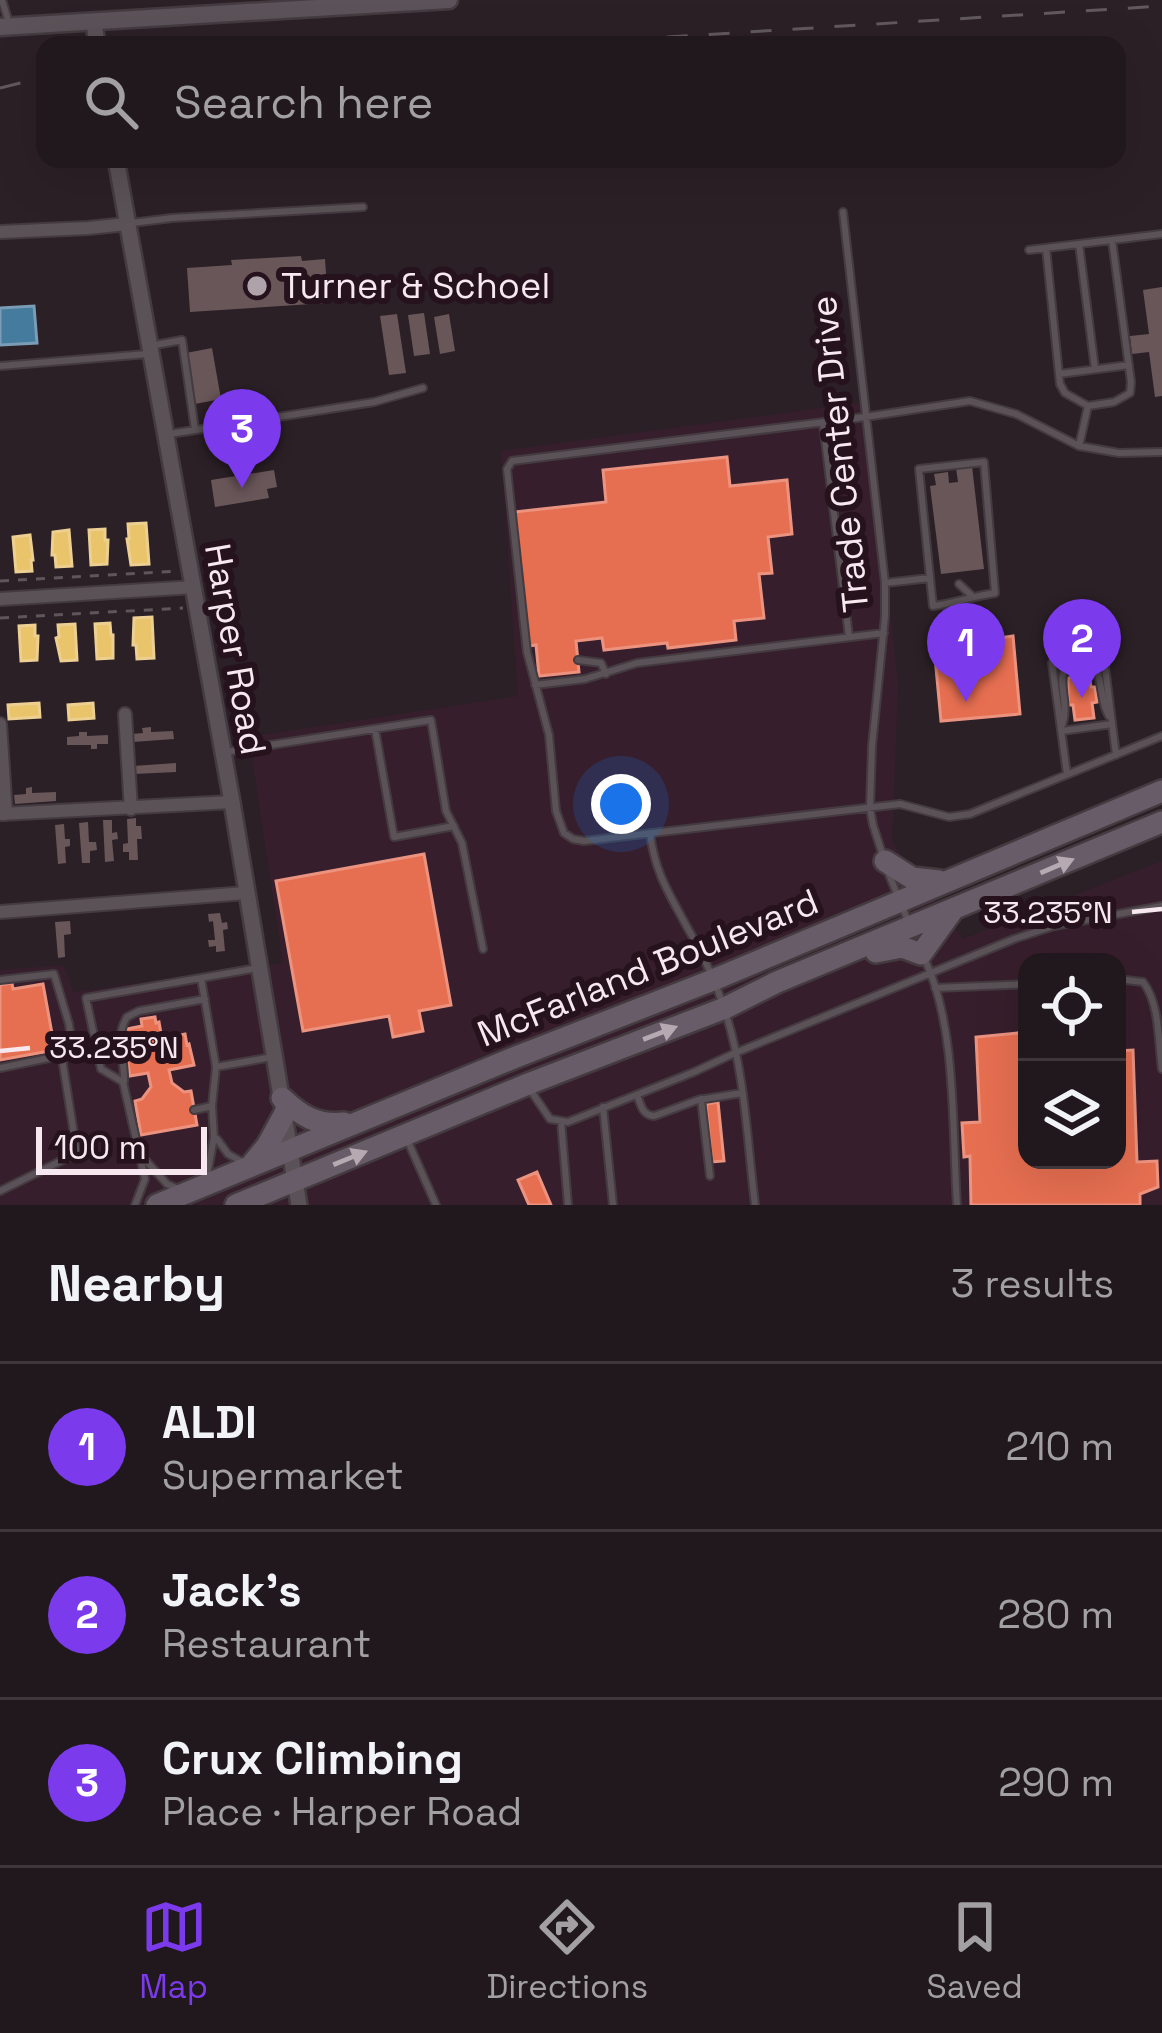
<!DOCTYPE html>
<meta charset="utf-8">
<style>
:root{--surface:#20181c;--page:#2d2529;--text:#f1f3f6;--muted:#a2a0a3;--line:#3d373b;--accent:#7c3aed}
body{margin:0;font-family:"Space Grotesk",sans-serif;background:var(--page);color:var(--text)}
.controls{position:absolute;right:36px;bottom:36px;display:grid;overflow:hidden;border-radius:24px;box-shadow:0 12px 48px #0002}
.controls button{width:108px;height:108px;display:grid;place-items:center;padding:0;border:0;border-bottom:3px solid var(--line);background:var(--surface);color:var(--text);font:60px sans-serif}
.scale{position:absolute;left:36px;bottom:30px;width:171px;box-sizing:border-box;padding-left:12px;border:6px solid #f7e8ef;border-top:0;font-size:33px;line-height:42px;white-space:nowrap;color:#f7e8ef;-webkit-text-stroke:9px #26121c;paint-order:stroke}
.you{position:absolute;left:621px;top:804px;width:42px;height:42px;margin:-30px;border:9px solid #fff;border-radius:50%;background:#1a73e8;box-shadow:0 0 0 18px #1a73e833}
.badge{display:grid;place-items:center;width:78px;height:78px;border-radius:50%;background:var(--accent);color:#fff;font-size:39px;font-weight:700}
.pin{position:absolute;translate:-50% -99px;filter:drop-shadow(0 3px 6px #0008)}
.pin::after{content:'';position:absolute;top:63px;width:42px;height:36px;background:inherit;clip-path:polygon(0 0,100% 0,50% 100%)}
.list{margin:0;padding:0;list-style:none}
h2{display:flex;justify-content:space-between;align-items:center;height:156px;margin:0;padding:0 48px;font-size:51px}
h2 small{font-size:39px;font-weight:400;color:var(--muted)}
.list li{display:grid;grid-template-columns:78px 1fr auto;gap:36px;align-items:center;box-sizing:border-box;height:168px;padding:0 48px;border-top:3px solid var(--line)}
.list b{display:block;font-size:45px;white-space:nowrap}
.list p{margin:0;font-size:39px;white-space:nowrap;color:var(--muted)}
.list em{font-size:39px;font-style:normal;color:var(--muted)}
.icon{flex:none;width:66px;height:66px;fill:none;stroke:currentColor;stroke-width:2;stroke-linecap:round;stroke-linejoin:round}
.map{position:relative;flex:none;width:1162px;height:1205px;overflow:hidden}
.search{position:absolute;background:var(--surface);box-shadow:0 12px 48px #0002;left:36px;right:36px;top:36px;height:132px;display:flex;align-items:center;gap:30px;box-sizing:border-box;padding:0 42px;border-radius:24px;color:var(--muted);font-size:45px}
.sheet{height:660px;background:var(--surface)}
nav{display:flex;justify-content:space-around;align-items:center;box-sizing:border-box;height:168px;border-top:3px solid var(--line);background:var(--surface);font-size:33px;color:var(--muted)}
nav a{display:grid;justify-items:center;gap:6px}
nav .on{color:var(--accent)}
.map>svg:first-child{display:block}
</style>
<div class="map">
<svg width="1162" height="1205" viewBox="0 0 1162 1205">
<rect width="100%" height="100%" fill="#2b2026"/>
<path fill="#371e2c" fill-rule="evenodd" d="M867 402 898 684 892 842 963 939 1162 861V1205H0V970L64 965 73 992 283 963 249 737 518 696 501 451ZM1027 962H1117V1160H1027Z"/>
<path fill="#e9c46a" stroke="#edcf92" stroke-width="3" d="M146 523 149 564 131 565 127 539H129L128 524Z
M105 529V540H108L107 564 91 565 89 530Z
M69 530 72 566 56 567 55 555H52L53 532Z
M30 535 33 560H31L32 571 16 572 13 537Z
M152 617 154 658 137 659 136 645H133L134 618Z
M110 623 111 635H113V658L97 659 95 624Z
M75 624 77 660 61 661 56 638 59 637 58 625Z
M35 625V636H38L37 660 21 661 19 626Z
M39 703 40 717 9 719 8 705Z
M93 703 94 718 69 720 68 705Z"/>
<path fill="#e76f51" stroke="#ec9380" stroke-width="3" d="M727 457 730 486 787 480 792 534 768 537 772 573 759 574 764 618 734 621 736 640 668 648 667 643 604 650 602 638 576 641 579 672 539 676 536 645 529 646 514 512 606 502 603 470Z
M1013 636 1020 714 941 721 935 657 1000 651 999 638Z
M1089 675 1091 687H1095L1097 702 1092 703 1094 718 1075 720 1073 705H1068V678Z
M424 854 451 1005 419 1011 423 1031 393 1037 389 1016 303 1031 276 881Z
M12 983 13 989 43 984 55 1050 0 1060V985Z
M155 1017 156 1023 159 1022 162 1039 185 1034 187 1045 189 1044 194 1065 169 1070 172 1083 184 1092 191 1091 197 1125 141 1135 135 1101 142 1099 151 1087 148 1073 130 1076 122 1030 142 1026 141 1019Z
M1027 1032V1160H1117V1051L1133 1050 1137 1162 1157 1161 1158 1187 1140 1194V1205H971L970 1156 964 1157 962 1123 980 1122 976 1037Z
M718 1102 724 1161 712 1162 706 1104Z
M537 1172 551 1205H529L518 1180Z"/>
<path fill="#457b9d" stroke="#7a9cb6" stroke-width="3" d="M34 306 37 343 0 345V308Z"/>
<path fill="#695659" d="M301 256 302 261 325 259 328 303 190 312 187 268 232 265 231 260Z
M1162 287V396L1155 397 1149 352 1132 354 1130 336 1149 334 1143 290Z
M424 313 430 354 414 356 408 315Z
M397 314 406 373 389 375 380 316Z
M449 314 455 351 440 354 434 317Z
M212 348 221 399 195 404 186 353Z
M972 466 984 569 941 574 930 486 936 485 934 474 948 472 949 483 958 482 956 468Z
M274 470 277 487 267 489 269 498 215 507 211 480Z
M151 727V732L173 731 174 739 133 742 132 734 143 733 142 728Z
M79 732H87V736L108 735V744H97V749H91V745H67V737L79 736Z
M176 763V772L134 774 133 766Z
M32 787V793L56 792V801L15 804 14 795 26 794V788Z
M136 818V826H141L142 839H137L138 860H129V852H123V844L128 843 127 819Z
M103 820H112V833L117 832 118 839 112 840 114 861 105 862Z
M88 822 89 842H96L97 850 90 851V863H82L79 823Z
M64 824 65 839H70V846L65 847 66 863 58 864 55 825Z
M220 913 222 923 227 922 228 929 223 930 225 951 216 952V946L209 947 208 940H215L213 921 209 922 208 914Z
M70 921 71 934 64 935 65 957 58 958 55 922Z"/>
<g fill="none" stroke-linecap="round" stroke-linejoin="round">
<defs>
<path id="service" d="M2 0 9 23
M843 212 885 583V616L872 746 870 808 873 825 884 859
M131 223 172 218 363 207
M1079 244 1095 369
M1046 248 1060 384 1065 393 1088 406
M1029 250 1112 240
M150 346 182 340 195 430 169 434
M0 366 147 354
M1059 374 1129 365
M823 423 849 637
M195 430 374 402 423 388
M1079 446 1088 406 1114 402 1130 393 1131 382 1112 240 1162 234
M1162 452 1119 453 1079 446 1016 414 970 401 865 417 512 461 507 469 527 652 549 735 556 811 564 833 573 839 584 841 900 804 949 817 970 814 1162 736
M885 583 930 578 933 606C955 603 974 596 995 593L984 462 919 469 930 578
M959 584 972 596
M578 660 601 663 606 674
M535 685 585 679 637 663 884 633
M1061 727C1075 700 1041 660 1090 662 1105 676 1098 699 1109 716
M375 729 394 837 454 826
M1062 731 1112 724
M226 752 431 720 446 811 462 843 483 949
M1067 774 1052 663 1058 654 1092 651 1105 667 1116 755
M650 833C655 873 669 893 687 927 702 953 716 982 725 1011 745 1072 747 1140 755 1204
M888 872 908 921
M925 960C957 1027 952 1131 957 1205
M201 978 257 968
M1117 979 1143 982C1160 1004 1158 1041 1162 1069
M0 980 54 974 69 1024 73 1053 0 1068
M935 988 1027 984
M216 1067 272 1057
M124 1081C125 1058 114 1038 127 1017L139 1011 205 999
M531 1091 550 1119 568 1122 694 1072 735 1053 1014 939 1054 926 1162 906
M637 1095C641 1105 642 1115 654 1116L698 1100 742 1093
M701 1099 710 1176
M603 1107 613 1205
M194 1110 212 1106
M561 1121 568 1205
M406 1137 436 1205
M217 1139 228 1154 242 1162
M140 1154 167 1184 176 1188
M0 1191 77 1153 62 1058
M135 1205 145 1179 123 1082 101 1069 86 998 201 978 216 1067 212 1106 214 1137 207 1176"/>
<path id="minor" d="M0 232 88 228 127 224
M0 599 194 587
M125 714 131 809
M0 724 6 814
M0 814 232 802
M0 912 246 893"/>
<path id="tertiary" d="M94 22 97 45
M116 159 232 802 299 1205"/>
<path id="secondary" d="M0 27 449 0"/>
<path id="trunk" d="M885 861 912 878 939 881
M876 952 902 947 921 954 952 911
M282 1098C301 1116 317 1126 344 1123
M253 1163 267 1146 285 1113
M157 1205 516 1057 713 980 1162 791
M236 1205 528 1084 725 1008 777 982 1162 822"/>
</defs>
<use href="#service" stroke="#443b40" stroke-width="10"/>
<use href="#minor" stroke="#443b40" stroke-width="16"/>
<use href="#tertiary" stroke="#443b40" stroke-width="20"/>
<use href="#secondary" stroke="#443b40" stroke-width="21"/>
<use href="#trunk" stroke="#443b40" stroke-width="26"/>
<path stroke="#5e565a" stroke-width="3" stroke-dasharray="9 9" stroke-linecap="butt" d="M0 581 178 571
M0 618 183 608"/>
<use href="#service" stroke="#5a5256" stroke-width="6"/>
<use href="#minor" stroke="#5a5256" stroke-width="12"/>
<use href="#tertiary" stroke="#5a5256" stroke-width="15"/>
<use href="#secondary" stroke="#5c5259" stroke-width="16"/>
<use href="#trunk" stroke="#685c68" stroke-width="21"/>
<path stroke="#61595d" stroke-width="3" stroke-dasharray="21 21" stroke-linecap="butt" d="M541 45 1162 6
M0 88 45 77"/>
</g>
<defs><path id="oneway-solid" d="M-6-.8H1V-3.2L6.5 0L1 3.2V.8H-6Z" transform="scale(3)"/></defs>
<g fill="#b7a9b2">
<use href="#oneway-solid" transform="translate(1057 866) rotate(-23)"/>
<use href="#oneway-solid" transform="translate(660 1033) rotate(-21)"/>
<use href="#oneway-solid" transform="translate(350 1158) rotate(-22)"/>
</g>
<path fill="none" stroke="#f7e8ef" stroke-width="4.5" d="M1132 912 1162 909M0 1051 30 1048"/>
<circle fill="#b0a2a9" stroke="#26121c" stroke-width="4.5" cx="257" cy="286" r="12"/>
<g text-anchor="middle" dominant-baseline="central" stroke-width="12" stroke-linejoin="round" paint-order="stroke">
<g font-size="36" fill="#f7e8ef" stroke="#26121c" text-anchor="start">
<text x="281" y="286">Turner &amp; Schoel</text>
</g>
<g font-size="36" fill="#f7e8ef" stroke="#26121c">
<text transform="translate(840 454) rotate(-96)">Trade Center Drive</text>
<text transform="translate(235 649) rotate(80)">Harper Road</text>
<text transform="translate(648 968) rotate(-22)">McFarland Boulevard</text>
</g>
</g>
<g font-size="30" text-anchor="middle" fill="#f7e8ef" stroke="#26121c" stroke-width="12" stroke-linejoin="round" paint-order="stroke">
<text x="1048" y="923">33.235°N</text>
<text x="114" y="1058">33.235°N</text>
</g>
</svg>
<div class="controls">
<button><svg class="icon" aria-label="locate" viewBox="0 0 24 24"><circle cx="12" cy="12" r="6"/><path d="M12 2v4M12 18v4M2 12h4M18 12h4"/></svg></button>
<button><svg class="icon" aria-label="layers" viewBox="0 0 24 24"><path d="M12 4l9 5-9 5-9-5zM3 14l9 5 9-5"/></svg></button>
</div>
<div class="scale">100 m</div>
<div class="you"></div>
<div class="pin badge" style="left:966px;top:702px">1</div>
<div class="pin badge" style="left:1082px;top:698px">2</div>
<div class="pin badge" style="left:242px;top:488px">3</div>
<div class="search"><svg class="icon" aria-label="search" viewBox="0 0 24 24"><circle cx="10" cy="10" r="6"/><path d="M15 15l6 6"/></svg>Search here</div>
</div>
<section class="sheet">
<h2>Nearby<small>3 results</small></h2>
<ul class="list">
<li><span class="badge">1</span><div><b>ALDI</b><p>Supermarket</p></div><em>210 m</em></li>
<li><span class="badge">2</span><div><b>Jack's</b><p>Restaurant</p></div><em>280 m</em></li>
<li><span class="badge">3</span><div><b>Crux Climbing</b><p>Place · Harper Road</p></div><em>290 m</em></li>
</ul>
</section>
<nav>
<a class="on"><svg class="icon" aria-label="map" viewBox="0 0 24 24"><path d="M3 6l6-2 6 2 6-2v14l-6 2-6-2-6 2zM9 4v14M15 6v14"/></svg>Map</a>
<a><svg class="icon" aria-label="directions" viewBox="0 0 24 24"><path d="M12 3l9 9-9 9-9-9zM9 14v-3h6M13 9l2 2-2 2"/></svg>Directions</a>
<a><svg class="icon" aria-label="saved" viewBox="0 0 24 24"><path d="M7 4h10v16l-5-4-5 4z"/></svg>Saved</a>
</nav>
